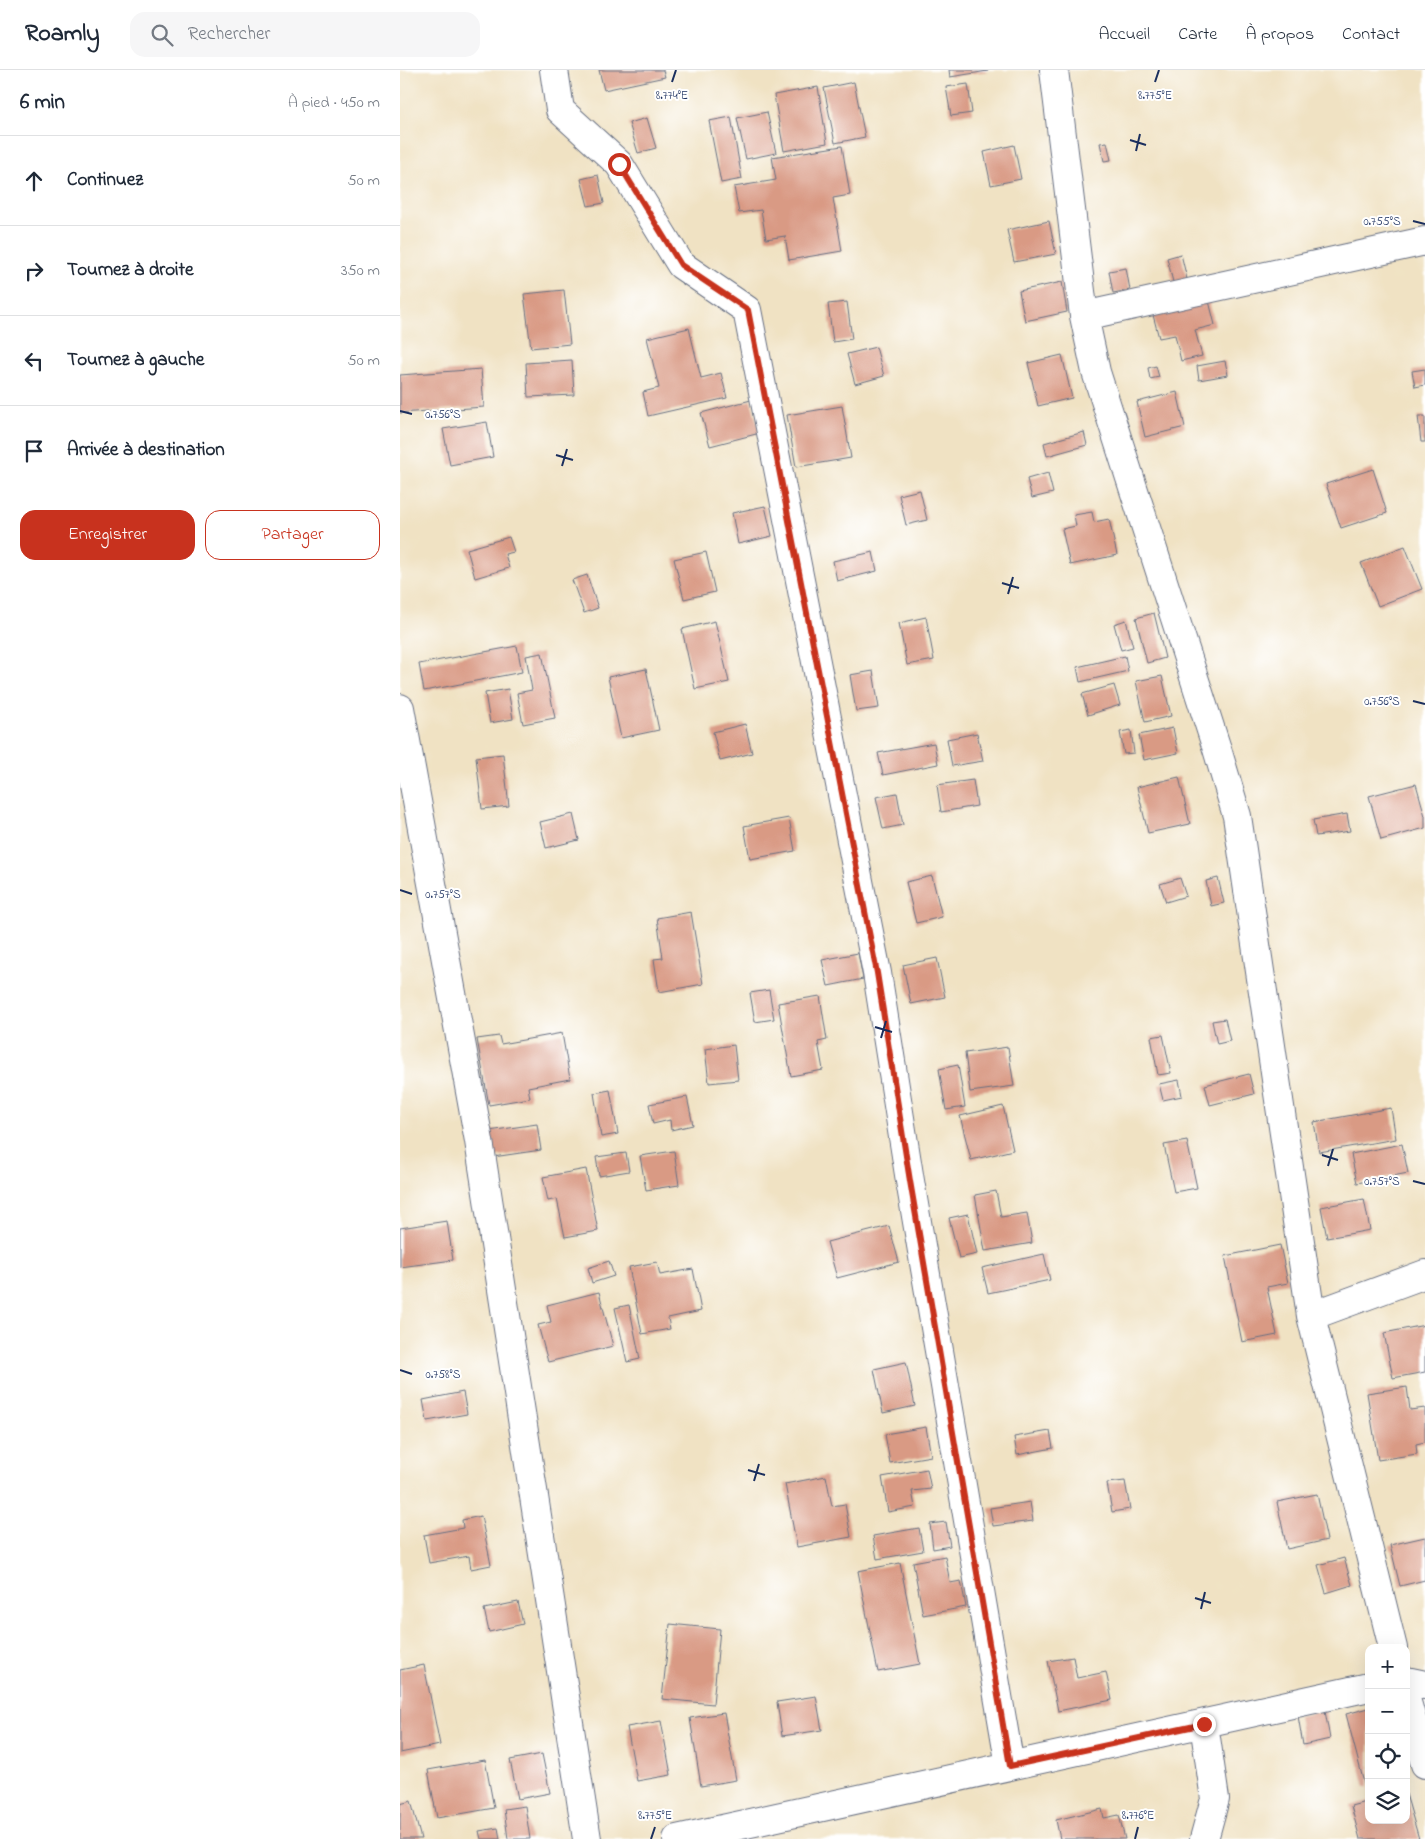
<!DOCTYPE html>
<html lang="fr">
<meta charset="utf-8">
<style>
:root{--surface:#fff;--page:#f6f6f7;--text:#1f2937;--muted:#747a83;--line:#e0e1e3;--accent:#c8321e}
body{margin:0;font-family:"Indie Flower",sans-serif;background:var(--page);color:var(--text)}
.controls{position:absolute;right:15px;bottom:15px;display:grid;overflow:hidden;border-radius:10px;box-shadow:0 5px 20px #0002}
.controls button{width:45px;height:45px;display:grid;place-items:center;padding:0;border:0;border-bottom:1px solid var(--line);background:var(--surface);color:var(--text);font:25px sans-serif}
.stop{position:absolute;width:15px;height:15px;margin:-11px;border:4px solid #c8321e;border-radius:50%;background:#fff}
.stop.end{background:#c8321e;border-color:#fff;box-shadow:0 1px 5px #0008}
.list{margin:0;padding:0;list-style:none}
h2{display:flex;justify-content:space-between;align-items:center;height:65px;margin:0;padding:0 20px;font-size:21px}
h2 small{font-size:16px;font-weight:400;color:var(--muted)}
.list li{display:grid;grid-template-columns:32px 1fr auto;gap:15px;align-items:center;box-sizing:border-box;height:90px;padding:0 20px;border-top:1px solid var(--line)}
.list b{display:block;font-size:19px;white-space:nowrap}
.list em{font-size:16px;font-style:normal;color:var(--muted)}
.actions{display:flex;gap:10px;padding:15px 20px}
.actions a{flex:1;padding:11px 0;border:1px solid var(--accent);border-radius:15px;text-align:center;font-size:18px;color:var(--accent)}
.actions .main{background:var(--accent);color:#fff}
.icon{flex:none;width:28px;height:28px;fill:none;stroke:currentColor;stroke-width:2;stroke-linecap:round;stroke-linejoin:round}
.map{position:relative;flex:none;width:1025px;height:1769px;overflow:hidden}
header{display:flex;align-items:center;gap:30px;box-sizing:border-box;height:70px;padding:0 25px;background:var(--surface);border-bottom:1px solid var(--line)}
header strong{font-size:24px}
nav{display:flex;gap:28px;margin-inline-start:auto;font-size:18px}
.search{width:350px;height:45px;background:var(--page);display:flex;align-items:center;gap:12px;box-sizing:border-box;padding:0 18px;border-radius:15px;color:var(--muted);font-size:19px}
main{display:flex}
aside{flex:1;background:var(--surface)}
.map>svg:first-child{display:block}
</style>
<header>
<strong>Roamly</strong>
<div class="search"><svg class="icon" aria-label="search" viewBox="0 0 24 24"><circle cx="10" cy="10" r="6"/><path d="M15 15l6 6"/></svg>Rechercher</div>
<nav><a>Accueil</a><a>Carte</a><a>À propos</a><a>Contact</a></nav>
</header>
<main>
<aside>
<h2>6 min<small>À pied · 450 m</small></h2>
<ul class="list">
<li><svg class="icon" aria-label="ahead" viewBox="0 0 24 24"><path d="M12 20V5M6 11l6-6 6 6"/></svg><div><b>Continuez</b></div><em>50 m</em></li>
<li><svg class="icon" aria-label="right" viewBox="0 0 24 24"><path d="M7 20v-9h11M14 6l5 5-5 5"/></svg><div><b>Tournez à droite</b></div><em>350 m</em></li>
<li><svg class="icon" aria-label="left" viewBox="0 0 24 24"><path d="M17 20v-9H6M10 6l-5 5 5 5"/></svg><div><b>Tournez à gauche</b></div><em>50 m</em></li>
<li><svg class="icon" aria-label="arrive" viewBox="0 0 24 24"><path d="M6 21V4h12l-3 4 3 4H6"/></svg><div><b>Arrivée à destination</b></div></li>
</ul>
<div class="actions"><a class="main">Enregistrer</a><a>Partager</a></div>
</aside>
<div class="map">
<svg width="1025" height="1769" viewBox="0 0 1025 1769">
<rect width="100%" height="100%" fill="#fff"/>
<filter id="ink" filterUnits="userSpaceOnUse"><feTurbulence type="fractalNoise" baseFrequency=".02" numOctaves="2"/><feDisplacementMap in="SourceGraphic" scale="10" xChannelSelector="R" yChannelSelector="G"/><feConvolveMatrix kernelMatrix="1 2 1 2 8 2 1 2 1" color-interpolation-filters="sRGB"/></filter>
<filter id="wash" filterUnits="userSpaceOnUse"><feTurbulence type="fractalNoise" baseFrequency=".0096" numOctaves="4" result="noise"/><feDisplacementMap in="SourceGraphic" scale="20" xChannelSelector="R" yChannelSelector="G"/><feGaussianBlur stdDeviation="1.12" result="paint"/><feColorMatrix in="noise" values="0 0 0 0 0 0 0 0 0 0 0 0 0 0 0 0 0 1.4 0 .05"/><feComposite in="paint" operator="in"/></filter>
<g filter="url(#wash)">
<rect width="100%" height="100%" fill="#f0e2c3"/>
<g id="blocks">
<path fill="#d99a84" d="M199 0H263L265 7 204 20Z
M549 0H588V1L550 7Z
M454 12 465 67 435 73 424 18Z
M568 14 572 43 551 46 546 17Z
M418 17 427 73 384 81 374 25Z
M367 42 376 83 346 89 337 48Z
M331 47 342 109 321 113 309 51Z
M247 48 256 78 238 83 229 53Z
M707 72 711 90 704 91 700 73Z
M614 75 621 109 591 115 584 82Z
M442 76 450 125 433 128 442 181 389 190 385 166 366 169 361 140 339 143 334 117 376 110 372 87Z
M198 105 204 133 188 136 181 109Z
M649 151 656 184 614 192 607 160Z
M781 184 787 209 773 212 767 188Z
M726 198 730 220 713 223 709 201Z
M662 212 667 242 625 251 619 221Z
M164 220 170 274 131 278 124 224Z
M809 231 815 255 795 260 802 286 781 291 775 265 759 268 753 245Z
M447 232 452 269 433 272 428 234Z
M289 258 301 308 321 303 327 328 248 346 243 322 259 318 247 268Z
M476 277 484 306 455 314 447 284Z
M662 285 672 328 638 336 628 293Z
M172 290 174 325 128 327 126 293Z
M825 291 828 305 799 310 797 296Z
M756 296 759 307 750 309 748 298Z
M81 299 84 337 0 343V305Z
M1025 299V315L1015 317 1012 301Z
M777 322 785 357 745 367 737 332Z
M351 330 360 363 310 376 301 343Z
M442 336 451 388 396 397 387 345Z
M1018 346H1025V372H1021Z
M87 352 93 387 50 395 43 359Z
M684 362 687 375 647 386 644 373Z
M973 399 987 443 941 458 926 414Z
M648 403 653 423 632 428 627 409Z
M520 420 527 450 506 455 499 425Z
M365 436 372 466 338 474 332 443Z
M692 442 694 452 709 449 717 485 670 495 662 459 676 456 674 445Z
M109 467 114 482 105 484 109 498 75 508 67 479Z
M1005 476 1022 519 978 536 961 493Z
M306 482 315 522 284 529 274 489Z
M473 482 477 501 437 511 433 491Z
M187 505 198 538 184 543 172 510Z
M754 543 765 588 747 593 736 548Z
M526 547 534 590 507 595 499 553Z
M726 550 733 577 721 580 714 554Z
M315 551 329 612 295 619 282 559Z
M117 576 122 602 24 621 19 594Z
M142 583 155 648 123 654 117 623 132 620 126 586Z
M725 586 728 601 680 612 677 597Z
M246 599 259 660 221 668 208 607Z
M473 601 479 638 456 641 450 605Z
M762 606 771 646 745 652 736 611Z
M714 615 720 635 688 645 682 624Z
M108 619 113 649 90 653 85 623Z
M345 654 352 683 320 691 313 662Z
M773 658 778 683 744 690 739 665Z
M731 660 734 683 724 684 720 662Z
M577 663 583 691 552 696 547 669Z
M534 673 538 694 483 705 478 683Z
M103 684 109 736 82 739 76 687Z
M779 707 790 754 748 763 737 717Z
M573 710 577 736 541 742 537 715Z
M1016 714 1025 746V758L981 770 969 726Z
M497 723 503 755 483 759 476 727Z
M173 744 179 770 146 778 140 752Z
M947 744 950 761 916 766 913 750Z
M389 748 395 781 350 789 344 756Z
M532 806 542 847 516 853 506 812Z
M780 808 786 826 766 832 760 814Z
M818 808 824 833 811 836 806 811Z
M291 842 303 914 259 922 254 889 263 888 257 848Z
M458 883 463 909 428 916 422 890Z
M537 888 545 927 511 934 503 895Z
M369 920 374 949 355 952 350 923Z
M420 926 427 970 418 972 423 1000 391 1006 378 933Z
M825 949 830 971 817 974 812 951Z
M162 963 170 1009 128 1017 130 1028 89 1035 77 969 99 966 101 974Z
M763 965 771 1003 758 1005 751 967Z
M334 975 338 1010 309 1013 305 979Z
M608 977 614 1016 570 1022 565 983Z
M558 995 565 1037 546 1040 539 999Z
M849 1004 854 1024 810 1035 805 1015Z
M779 1010 782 1026 763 1030 759 1014Z
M210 1020 218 1064 201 1067 194 1023Z
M287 1027 293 1055 271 1060 270 1050 253 1054 249 1034Z
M603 1036 613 1080 571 1090 560 1046Z
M991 1038 996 1069 919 1082 914 1052Z
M137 1054 141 1080 93 1087 89 1061Z
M787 1071 797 1118 774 1122 764 1075Z
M1002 1074 1008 1103 957 1113 951 1084Z
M274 1081 279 1115 246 1120 240 1086Z
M226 1083 229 1101 199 1106 196 1087Z
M186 1099 198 1161 165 1167 157 1129 148 1131 143 1107Z
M596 1121 601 1147 627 1143 632 1173 585 1181 575 1125Z
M964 1129 970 1160 927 1168 921 1137Z
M568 1144 577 1184 559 1188 549 1148Z
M47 1151 53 1190 0 1197V1158Z
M489 1156 499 1192 437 1208 427 1172Z
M880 1175 888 1213 867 1217 877 1265 842 1272 825 1186Z
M644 1184 650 1210 588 1223 582 1198Z
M209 1191 214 1206 192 1213 188 1198Z
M257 1192 260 1205 293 1199 301 1241 268 1248 270 1259 242 1264 229 1197Z
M199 1222 213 1276 148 1292 138 1255 151 1252 147 1235Z
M229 1235 240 1289 227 1292 215 1238Z
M1025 1255V1302L993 1308 984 1263Z
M506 1292 515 1336 483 1343 474 1299Z
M1007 1317 1010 1340 1025 1338V1372L1016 1374 1017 1384 978 1390 967 1323Z
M63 1322 67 1344 27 1351 23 1330Z
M526 1357 531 1386 490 1393 485 1364Z
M650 1361 653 1378 617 1385 614 1367Z
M527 1399 531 1419 512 1421 515 1437 488 1442 482 1407Z
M426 1406 432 1436 445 1434 451 1467 397 1477 385 1414Z
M725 1411 730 1439 712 1442 707 1413Z
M917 1424 927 1470 887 1479 877 1432Z
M630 1432 633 1451 593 1456 590 1438Z
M81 1446 91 1495 71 1499 69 1486 29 1493 24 1465 63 1458 62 1450Z
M546 1452 550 1476 533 1479 530 1454Z
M519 1458 523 1481 477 1489 473 1466Z
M1025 1467V1510L1000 1516 990 1475Z
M545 1486 550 1513 561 1511 566 1537 523 1545 513 1492Z
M944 1488 952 1515 926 1523 918 1495Z
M500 1493 520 1594 478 1602 458 1501Z
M118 1532 123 1554 89 1562 84 1539Z
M270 1554 320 1559 313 1634 262 1629Z
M673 1587 677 1608 706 1602 712 1630 658 1641 648 1591Z
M24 1595 40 1675 0 1683V1600Z
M416 1626 422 1660 382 1666 377 1632Z
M969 1638V1716L965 1717 946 1644Z
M925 1641 930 1669 903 1675 898 1646Z
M324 1643 336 1710 301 1716 290 1648Z
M261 1651 271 1705 237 1711 227 1657Z
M142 1684 150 1723 118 1729 110 1690Z
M85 1690 94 1738 37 1748 28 1700Z
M1006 1724 1019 1769H960L951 1736 969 1731V1750H1006Z
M11 1731 21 1769H0V1734Z
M125 1736 130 1769H108L104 1739Z
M702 1739 704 1748 719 1745 725 1769H660L656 1750Z
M98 1758 100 1769H81L79 1761Z"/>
</g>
</g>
<g filter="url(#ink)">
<use href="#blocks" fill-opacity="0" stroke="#666e81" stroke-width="1"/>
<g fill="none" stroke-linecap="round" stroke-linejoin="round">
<defs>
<path id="minor" d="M154 0 160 40 219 94 281 195 347 240 477 903 510 1111 610 1696
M654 0 684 246 696 302 817 679 837 746 911 1246 993 1578
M684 246 1025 171
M0 638 79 1071 187 1769
M911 1246 1025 1204
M1006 1611 1025 1615
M1006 1629 1025 1694
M277 1769 969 1617
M804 1769 815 1729 804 1654"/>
</defs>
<use href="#minor" stroke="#666e81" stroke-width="30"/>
<use href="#minor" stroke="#fff" stroke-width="28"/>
</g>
</g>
<g fill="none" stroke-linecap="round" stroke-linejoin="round" filter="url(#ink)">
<path stroke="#c8321e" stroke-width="6" d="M219 94 281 195 348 240 477 903 510 1111 610 1696 804 1654"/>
</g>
<path fill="none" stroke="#1b2f5e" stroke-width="2" d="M272 12 276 0M755 12 759 0M730 70 746 75M736 81 740 64M1013 151 1025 154M0 341 12 344M156 385 173 390M162 396 167 379M602 513 619 518M608 524 613 507M1013 631 1025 634M0 820 12 824M475 957 492 962M481 968 486 951M922 1085 938 1090M928 1096 933 1079M1013 1111 1025 1114M0 1300 12 1304M348 1400 365 1405M354 1411 359 1394M795 1528 811 1533M801 1539 805 1522M251 1769 255 1757M735 1769 738 1757"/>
<g font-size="12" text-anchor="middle" fill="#1b2f5e" stroke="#fff" stroke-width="4" stroke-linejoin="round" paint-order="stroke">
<text x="272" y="29">8.774°E</text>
<text x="755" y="29">8.775°E</text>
<text x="982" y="155">0.755°S</text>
<text x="43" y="348">0.756°S</text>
<text x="982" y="635">0.756°S</text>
<text x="43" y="828">0.757°S</text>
<text x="982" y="1115">0.757°S</text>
<text x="43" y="1308">0.758°S</text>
<text x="255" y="1749">8.775°E</text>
<text x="738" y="1749">8.776°E</text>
</g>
</svg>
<div class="controls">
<button>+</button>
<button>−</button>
<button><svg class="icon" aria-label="locate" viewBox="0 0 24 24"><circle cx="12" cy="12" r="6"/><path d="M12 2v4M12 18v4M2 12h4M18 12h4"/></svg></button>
<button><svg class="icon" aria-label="layers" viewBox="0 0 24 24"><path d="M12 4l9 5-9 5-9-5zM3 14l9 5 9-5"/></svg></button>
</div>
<div class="stop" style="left:219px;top:94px"></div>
<div class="stop end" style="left:804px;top:1654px"></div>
</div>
</main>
